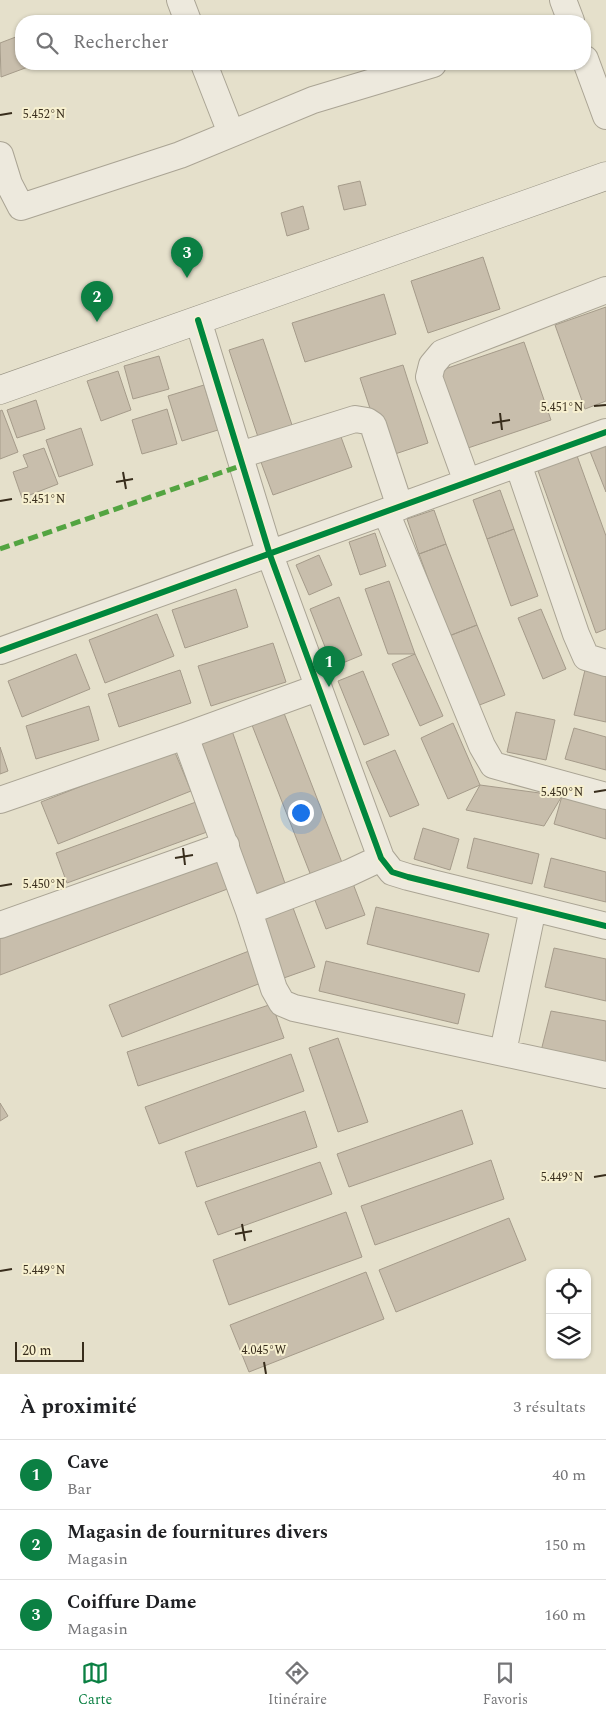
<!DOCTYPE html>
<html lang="fr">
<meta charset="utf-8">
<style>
:root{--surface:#fff;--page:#f2f2f2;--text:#202124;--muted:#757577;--line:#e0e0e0;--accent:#0b8043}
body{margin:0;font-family:Spectral,serif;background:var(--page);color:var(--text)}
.controls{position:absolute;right:15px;bottom:15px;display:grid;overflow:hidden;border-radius:10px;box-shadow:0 1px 4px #0004}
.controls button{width:45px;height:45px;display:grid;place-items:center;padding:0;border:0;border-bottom:1px solid var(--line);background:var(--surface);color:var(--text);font:25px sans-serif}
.scale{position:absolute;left:15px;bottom:12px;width:69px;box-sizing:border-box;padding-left:5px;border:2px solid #382d1c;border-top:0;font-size:14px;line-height:18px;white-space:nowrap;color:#382d1c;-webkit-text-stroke:4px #f7f0d0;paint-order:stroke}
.you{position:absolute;left:300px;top:812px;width:18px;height:18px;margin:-12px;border:4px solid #fff;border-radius:50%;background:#1a73e8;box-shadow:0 0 0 8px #1a73e833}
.badge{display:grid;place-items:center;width:32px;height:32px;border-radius:50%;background:var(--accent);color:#fff;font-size:16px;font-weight:700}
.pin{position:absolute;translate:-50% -41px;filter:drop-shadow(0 1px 2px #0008)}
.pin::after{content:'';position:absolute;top:26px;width:18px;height:15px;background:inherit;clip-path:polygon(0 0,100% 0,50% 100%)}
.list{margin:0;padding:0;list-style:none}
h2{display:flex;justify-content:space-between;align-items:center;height:65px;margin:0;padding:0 20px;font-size:21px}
h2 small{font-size:16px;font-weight:400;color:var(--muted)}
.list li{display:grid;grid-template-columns:32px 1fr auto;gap:15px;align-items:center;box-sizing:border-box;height:70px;padding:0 20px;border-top:1px solid var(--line)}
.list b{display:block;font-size:19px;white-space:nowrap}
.list p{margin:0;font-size:16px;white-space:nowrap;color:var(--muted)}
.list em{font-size:16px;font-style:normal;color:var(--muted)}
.icon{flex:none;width:28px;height:28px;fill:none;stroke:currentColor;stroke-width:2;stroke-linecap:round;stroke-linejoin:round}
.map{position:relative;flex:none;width:606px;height:1374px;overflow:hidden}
.search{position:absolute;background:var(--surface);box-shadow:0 1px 4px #0004;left:15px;right:15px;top:15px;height:55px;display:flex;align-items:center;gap:12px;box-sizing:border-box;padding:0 18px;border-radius:20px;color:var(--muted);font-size:19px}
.sheet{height:275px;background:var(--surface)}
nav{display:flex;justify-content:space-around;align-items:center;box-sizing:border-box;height:70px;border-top:1px solid var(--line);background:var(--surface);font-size:14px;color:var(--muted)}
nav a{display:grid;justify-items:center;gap:2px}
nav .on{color:var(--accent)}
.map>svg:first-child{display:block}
</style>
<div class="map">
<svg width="606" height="1374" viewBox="0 0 606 1374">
<rect width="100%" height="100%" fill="#e5e0cb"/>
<path fill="#c8beac" stroke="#a59b8a" d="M69 16 71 21H56Z
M21 35V64H36L1 77 0 43Z
M360 181 366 205 344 210 338 186Z
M303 206 309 229 287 236 281 213Z
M483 257 500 309 428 333 411 281Z
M384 294 396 334 305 362 292 323Z
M606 307V401L585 409 555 325Z
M263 339 292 425 258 437 229 350Z
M524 342 551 420 465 449 439 371Z
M159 356 169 389 133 399 124 366Z
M403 365 428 443 386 457 360 378Z
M118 371 131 410 101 421 87 381Z
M204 385 218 430 182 441 168 396Z
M36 400 45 429 17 438 7 410Z
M167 409 177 444 142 454 132 420Z
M2 410 18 452 0 459V411Z
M337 426 352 467 273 495 258 454Z
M81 428 93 465 59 477 46 440Z
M606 442V492L589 449Z
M44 448 58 484 22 498 13 472 28 467 23 455Z
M576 453 606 536V629L596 633 537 468Z
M500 490 514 529 487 539 473 500Z
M434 510 446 544 419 554 407 519Z
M514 529 538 596 511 606 487 539Z
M375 533 386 566 360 575 349 542Z
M446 544 477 625 449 636 419 554Z
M319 555 332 585 309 595 296 565Z
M389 581 415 654H388L365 589Z
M236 589 248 627 185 648 172 610Z
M339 597 362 655 333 667 310 609Z
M541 609 566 669 543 679 518 618Z
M157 614 174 656 105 683 89 640Z
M477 625 505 695 477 706 449 636Z
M273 643 286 682 211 706 198 666Z
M76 654 90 689 22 717 8 681Z
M415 654 443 716 420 726 392 664Z
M180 670 191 703 119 727 108 694Z
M585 670 606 675V722L574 715Z
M363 671 389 735 364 745 338 681Z
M89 706 99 740 36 759 26 726Z
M282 708 346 873 315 886 250 720Z
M516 712 555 720 546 760 507 752Z
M453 723 480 785 448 799 421 738Z
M230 725 288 892 251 905 193 738Z
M574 728 606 737V770L565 759Z
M0 747 8 771 0 774Z
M174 750 191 791 58 844 41 802Z
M395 750 419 805 390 817 366 762Z
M480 785 562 796 544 826 466 810Z
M562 796 606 809V839L554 824Z
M196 802 207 832 67 883 56 853Z
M423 828 459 839 450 870 414 859Z
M474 838 539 854 532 884 467 868Z
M225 852 238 885 0 975V937Z
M551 858 606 872V902L544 887Z
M352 881 365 915 326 929 313 895Z
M289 897 315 967 281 979 255 909Z
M376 907 489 934 479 972 367 944Z
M554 948 606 959V1001L545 987Z
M249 951 261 983 122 1037 109 1005Z
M326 961 465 994 458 1024 319 991Z
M272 1004 284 1038 138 1086 127 1052Z
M551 1011 606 1021V1069L540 1055Z
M338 1038 368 1122 338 1132 309 1048Z
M291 1054 304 1091 159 1144 145 1107Z
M0 1103 8 1116 0 1121Z
M462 1110 473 1144 349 1187 337 1154Z
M305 1111 317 1147 197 1187 185 1152Z
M491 1160 504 1199 375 1245 361 1206Z
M320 1162 332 1194 218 1235 205 1202Z
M346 1212 362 1257 229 1305 213 1260Z
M509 1218 526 1260 396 1312 379 1270Z
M366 1272 384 1319 249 1372 230 1325Z"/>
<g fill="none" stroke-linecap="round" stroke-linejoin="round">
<defs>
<path id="street" d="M180 0 188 21
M563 0 571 21
M585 59 606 116
M204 64 231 133
M0 155 9 184 21 207 180 155 313 100 433 64
M198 320 270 555 381 858 392 872 408 877 606 926
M240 455 355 419 367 421 373 425 400 507
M518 464 576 634 586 657 606 663
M467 482 429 377 432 365 442 353 606 290
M386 512 482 746 493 765 606 796
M0 651 606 432
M185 736 249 911 274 989 282 1003 294 1008 606 1075
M0 800 185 736 317 688
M249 911 349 873 381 858
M0 925 226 845
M503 1052 533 908"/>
<path id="secondary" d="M0 390 606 176"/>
</defs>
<use href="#street" stroke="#aaa494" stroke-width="28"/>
<use href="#secondary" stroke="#999485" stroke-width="29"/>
<use href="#street" stroke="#ede9dd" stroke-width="26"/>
<use href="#secondary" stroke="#ede9dd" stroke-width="28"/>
<path stroke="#53a441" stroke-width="5" stroke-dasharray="10 5" stroke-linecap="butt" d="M0 549 243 465"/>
<defs>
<path id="cycleway" d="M198 320 270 555 381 858 392 872 408 877 606 926
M0 651 606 432"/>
</defs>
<use href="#cycleway" stroke="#f7f0d0" stroke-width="9"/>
<use href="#cycleway" stroke="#00873e" stroke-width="6"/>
</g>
<path fill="none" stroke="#382d1c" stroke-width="2" d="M0 115 12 113M594 406 606 405M500 413 502 430M492 423 510 420M123 472 126 489M116 482 133 479M0 501 12 499M594 792 606 790M183 848 185 865M175 858 193 855M0 886 12 884M594 1177 606 1175M242 1224 245 1241M235 1234 252 1231M0 1271 12 1269M264 1362 266 1374"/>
<g font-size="12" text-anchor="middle" fill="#382d1c" stroke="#f7f0d0" stroke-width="4" stroke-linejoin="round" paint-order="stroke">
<text x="44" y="118">5.452°N</text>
<text x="562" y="411">5.451°N</text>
<text x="44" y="503">5.451°N</text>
<text x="562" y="796">5.450°N</text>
<text x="44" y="888">5.450°N</text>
<text x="562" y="1181">5.449°N</text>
<text x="44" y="1274">5.449°N</text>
<text x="264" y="1354">4.045°W</text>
</g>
</svg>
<div class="controls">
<button><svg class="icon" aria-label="locate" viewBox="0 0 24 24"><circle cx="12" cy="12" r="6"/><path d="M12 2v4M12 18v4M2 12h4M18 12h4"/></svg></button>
<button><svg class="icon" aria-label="layers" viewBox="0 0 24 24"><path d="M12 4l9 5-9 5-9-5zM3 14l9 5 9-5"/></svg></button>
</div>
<div class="scale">20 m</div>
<div class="you"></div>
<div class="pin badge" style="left:329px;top:687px">1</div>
<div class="pin badge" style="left:97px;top:322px">2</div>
<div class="pin badge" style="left:187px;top:278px">3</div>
<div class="search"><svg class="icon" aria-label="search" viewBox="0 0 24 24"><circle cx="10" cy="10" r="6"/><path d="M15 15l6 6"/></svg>Rechercher</div>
</div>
<section class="sheet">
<h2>À proximité<small>3 résultats</small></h2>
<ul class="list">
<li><span class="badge">1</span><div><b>Cave</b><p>Bar</p></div><em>40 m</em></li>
<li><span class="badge">2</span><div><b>Magasin de fournitures divers</b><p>Magasin</p></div><em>150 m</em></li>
<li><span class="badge">3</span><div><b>Coiffure Dame</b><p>Magasin</p></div><em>160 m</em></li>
</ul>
</section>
<nav>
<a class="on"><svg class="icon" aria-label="map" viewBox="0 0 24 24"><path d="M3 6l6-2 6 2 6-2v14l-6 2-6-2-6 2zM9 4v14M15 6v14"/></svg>Carte</a>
<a><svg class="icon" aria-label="directions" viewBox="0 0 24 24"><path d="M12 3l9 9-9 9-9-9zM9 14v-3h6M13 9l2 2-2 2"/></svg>Itinéraire</a>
<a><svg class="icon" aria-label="saved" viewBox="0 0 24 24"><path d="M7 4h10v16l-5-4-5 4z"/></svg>Favoris</a>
</nav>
